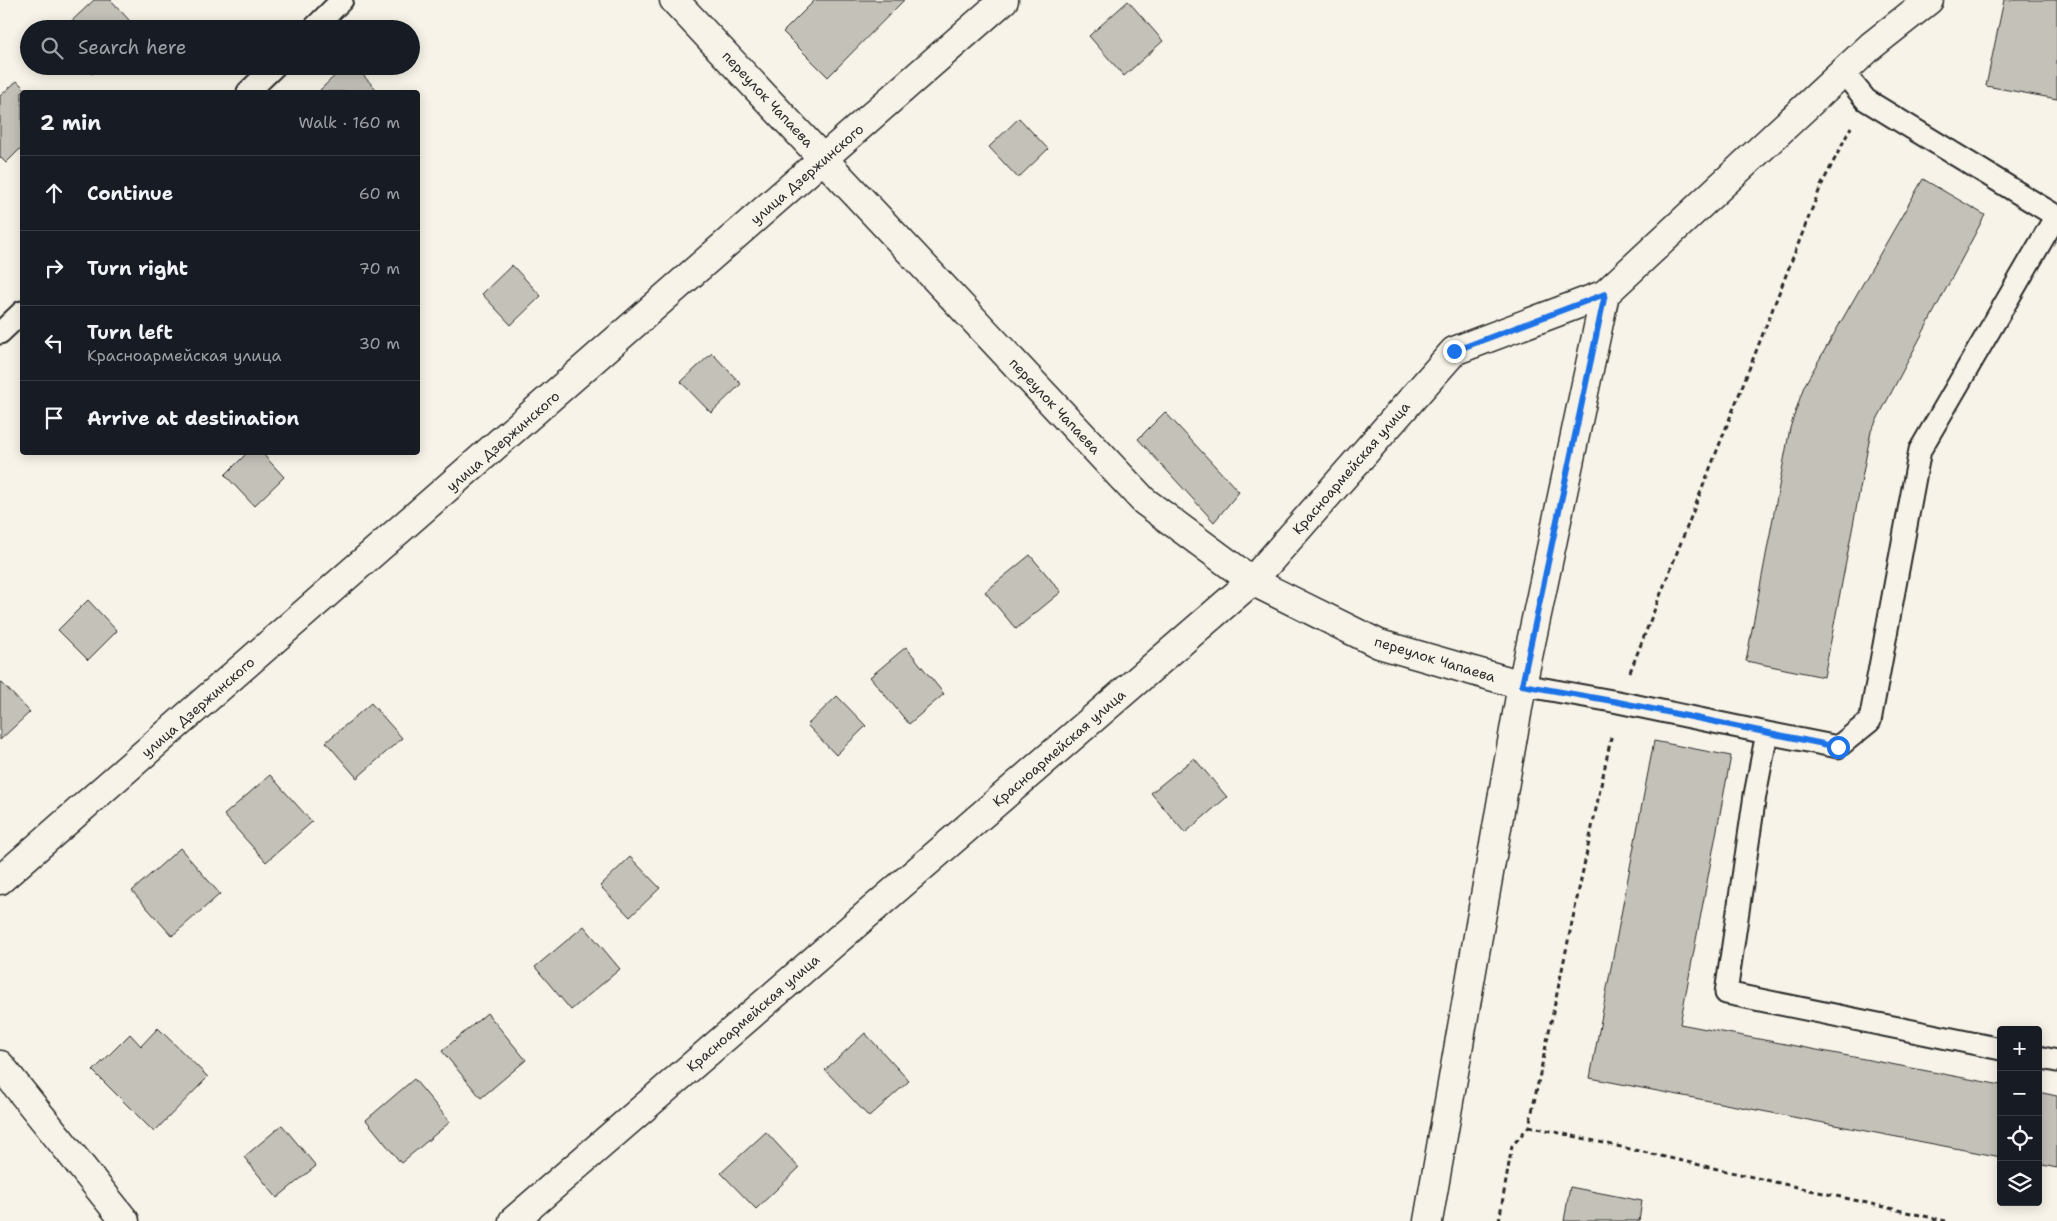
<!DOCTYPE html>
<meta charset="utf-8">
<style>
:root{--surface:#171b24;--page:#242831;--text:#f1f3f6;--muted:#9ea1a6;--line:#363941}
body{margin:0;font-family:"Shantell Sans",sans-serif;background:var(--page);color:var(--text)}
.controls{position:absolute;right:15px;bottom:15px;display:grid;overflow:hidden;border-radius:5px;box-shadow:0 2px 12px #0003}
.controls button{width:45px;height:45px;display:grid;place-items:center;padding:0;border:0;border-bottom:1px solid var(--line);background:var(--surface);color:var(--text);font:25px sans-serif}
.stop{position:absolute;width:15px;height:15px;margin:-11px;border:4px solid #1a73e8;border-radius:50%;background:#fff}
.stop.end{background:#1a73e8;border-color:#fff;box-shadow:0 1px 5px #0008}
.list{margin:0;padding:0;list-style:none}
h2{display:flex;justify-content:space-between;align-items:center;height:65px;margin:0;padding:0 20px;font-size:21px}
h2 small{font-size:16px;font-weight:400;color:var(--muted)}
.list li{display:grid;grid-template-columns:32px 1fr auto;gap:15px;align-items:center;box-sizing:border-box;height:75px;padding:0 20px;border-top:1px solid var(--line)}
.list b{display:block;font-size:19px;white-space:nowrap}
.list p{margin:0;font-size:16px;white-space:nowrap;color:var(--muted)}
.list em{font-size:16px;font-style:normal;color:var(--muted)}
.icon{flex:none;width:28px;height:28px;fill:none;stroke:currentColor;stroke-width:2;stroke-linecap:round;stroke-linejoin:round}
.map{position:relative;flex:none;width:2057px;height:1221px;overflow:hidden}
.search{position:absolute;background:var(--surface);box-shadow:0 2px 12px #0003;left:20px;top:20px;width:400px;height:55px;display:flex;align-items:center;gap:12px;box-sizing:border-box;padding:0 18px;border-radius:28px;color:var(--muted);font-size:19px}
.panel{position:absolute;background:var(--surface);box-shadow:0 2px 12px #0003;left:20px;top:90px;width:400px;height:365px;border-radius:5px}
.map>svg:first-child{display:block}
</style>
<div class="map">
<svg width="2057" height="1221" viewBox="0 0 2057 1221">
<rect width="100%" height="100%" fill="#f7f3e8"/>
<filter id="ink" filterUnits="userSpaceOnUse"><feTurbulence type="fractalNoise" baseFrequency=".02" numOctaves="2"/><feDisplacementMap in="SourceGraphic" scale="10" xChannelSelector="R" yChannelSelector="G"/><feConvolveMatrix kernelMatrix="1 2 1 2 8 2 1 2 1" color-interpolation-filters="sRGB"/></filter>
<g filter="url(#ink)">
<path fill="#c4c1b9" stroke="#2b2b2b" d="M94 0H111L137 29H63Z
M815 0H904L828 77 783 32Z
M2004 0H2057V99L1986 86Z
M1128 1 1163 41 1124 76 1089 36Z
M85 66H100L92 74Z
M345 66H354L379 92H322L320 90Z
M17 81 28 92H22V147L6 163 0 157V96Z
M1019 118 1048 149 1018 178 989 147Z
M1923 179 1985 215 1871 431 1824 677 1746 661 1790 428 1804 386Z
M512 265 541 296 511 325 482 294Z
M712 353 741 384 711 413 681 382Z
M1165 412 1239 492 1214 522 1138 439Z
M248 452H261L284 477 254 506 225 475Z
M1030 555 1061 592 1016 629 985 592Z
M88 600 117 631 88 660 58 630Z
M906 647 944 694 909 724 870 677Z
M0 681 30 712 0 740Z
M837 696 866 726 836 755 807 725Z
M371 703 402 738 357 778 326 742Z
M1654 741 1731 756 1680 1024 2001 1085V1157L1590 1078Z
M1194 758 1227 797 1185 833 1151 793Z
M270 775 312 822 266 862 224 815Z
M180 848 220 894 172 936 132 891Z
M630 857 660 888 630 917 600 886Z
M584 926 620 969 571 1010 535 967Z
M487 1013 526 1060 481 1098 442 1051Z
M158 1028 208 1077 154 1132 93 1071 130 1034 141 1046Z
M865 1033 909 1081 869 1117 825 1070Z
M414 1079 450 1122 401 1163 366 1120Z
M2038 1092 2057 1096V1168L2038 1164Z
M282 1125 316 1166 277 1198 244 1157Z
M766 1132 799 1168 756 1209 721 1173Z
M1570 1187 1642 1201 1639 1221H1564Z"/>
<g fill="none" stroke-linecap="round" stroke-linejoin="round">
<defs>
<path id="service" d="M313 29 342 0
M248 92 275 66
M0 333 22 312
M1522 685 1618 702 1767 733 1755 795 1726 993 2001 1049
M1767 733 1838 747 1870 721 1920 450 2056 216 1866 100 1843 72
M2038 1057 2057 1061"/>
<path id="minor" d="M674 0 1144 501 1252 581 1379 644 1522 685
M0 880 1004 0
M0 1065 125 1221
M513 1221 1252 581 1454 351 1605 294
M1428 1221 1522 685 1605 294 1871 46 1929 0"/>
</defs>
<use href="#service" stroke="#2b2b2b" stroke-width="25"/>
<use href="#minor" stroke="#2b2b2b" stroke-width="31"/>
<path stroke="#2b2b2b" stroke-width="3" stroke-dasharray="5 4" stroke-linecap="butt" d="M1630 672 1821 186 1851 127
M1529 1126 1946 1221
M1499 1221 1512 1146 1529 1126 1612 733"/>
<use href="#service" stroke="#f7f3e8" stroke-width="21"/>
<use href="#minor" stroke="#f7f3e8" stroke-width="28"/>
</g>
</g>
<g fill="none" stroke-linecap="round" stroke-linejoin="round" filter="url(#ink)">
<path stroke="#1a73e8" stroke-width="6" d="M1454 351 1605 294 1522 685 1618 702 1838 747"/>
</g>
<g text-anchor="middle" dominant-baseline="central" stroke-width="4" stroke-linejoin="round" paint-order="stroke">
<g font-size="14" fill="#2b2b2b" stroke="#f7f3e8">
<text transform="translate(768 99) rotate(47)">переулок Чапаева</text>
<text transform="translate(807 174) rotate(-41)">улица Дзержинского</text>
<text transform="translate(1055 406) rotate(47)">переулок Чапаева</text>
<text transform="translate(503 441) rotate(-41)">улица Дзержинского</text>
<text transform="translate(1351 468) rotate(-49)">Красноармейская улица</text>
<text transform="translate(1435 659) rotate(17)">переулок Чапаева</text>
<text transform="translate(198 707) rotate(-41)">улица Дзержинского</text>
<text transform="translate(1059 748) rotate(-41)">Красноармейская улица</text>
<text transform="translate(753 1013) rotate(-41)">Красноармейская улица</text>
</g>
</g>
</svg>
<div class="controls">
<button>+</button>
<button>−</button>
<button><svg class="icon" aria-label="locate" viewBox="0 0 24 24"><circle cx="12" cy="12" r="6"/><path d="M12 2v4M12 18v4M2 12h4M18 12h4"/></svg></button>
<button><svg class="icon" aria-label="layers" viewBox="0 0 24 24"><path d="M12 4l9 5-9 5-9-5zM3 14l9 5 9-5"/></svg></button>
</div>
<div class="stop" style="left:1838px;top:747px"></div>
<div class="stop end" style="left:1454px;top:351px"></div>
<div class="search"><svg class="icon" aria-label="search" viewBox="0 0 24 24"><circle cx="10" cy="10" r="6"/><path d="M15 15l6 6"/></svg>Search here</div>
<section class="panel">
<h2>2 min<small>Walk · 160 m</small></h2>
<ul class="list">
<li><svg class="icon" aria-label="ahead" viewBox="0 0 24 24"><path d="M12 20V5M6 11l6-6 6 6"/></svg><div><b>Continue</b></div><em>60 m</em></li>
<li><svg class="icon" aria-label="right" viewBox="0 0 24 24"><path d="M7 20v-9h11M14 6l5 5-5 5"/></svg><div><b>Turn right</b></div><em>70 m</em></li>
<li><svg class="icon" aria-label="left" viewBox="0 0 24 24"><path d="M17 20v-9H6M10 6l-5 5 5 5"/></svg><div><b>Turn left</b><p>Красноармейская улица</p></div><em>30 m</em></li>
<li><svg class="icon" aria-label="arrive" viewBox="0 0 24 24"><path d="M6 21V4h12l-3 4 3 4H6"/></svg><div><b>Arrive at destination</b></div></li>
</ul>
</section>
</div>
